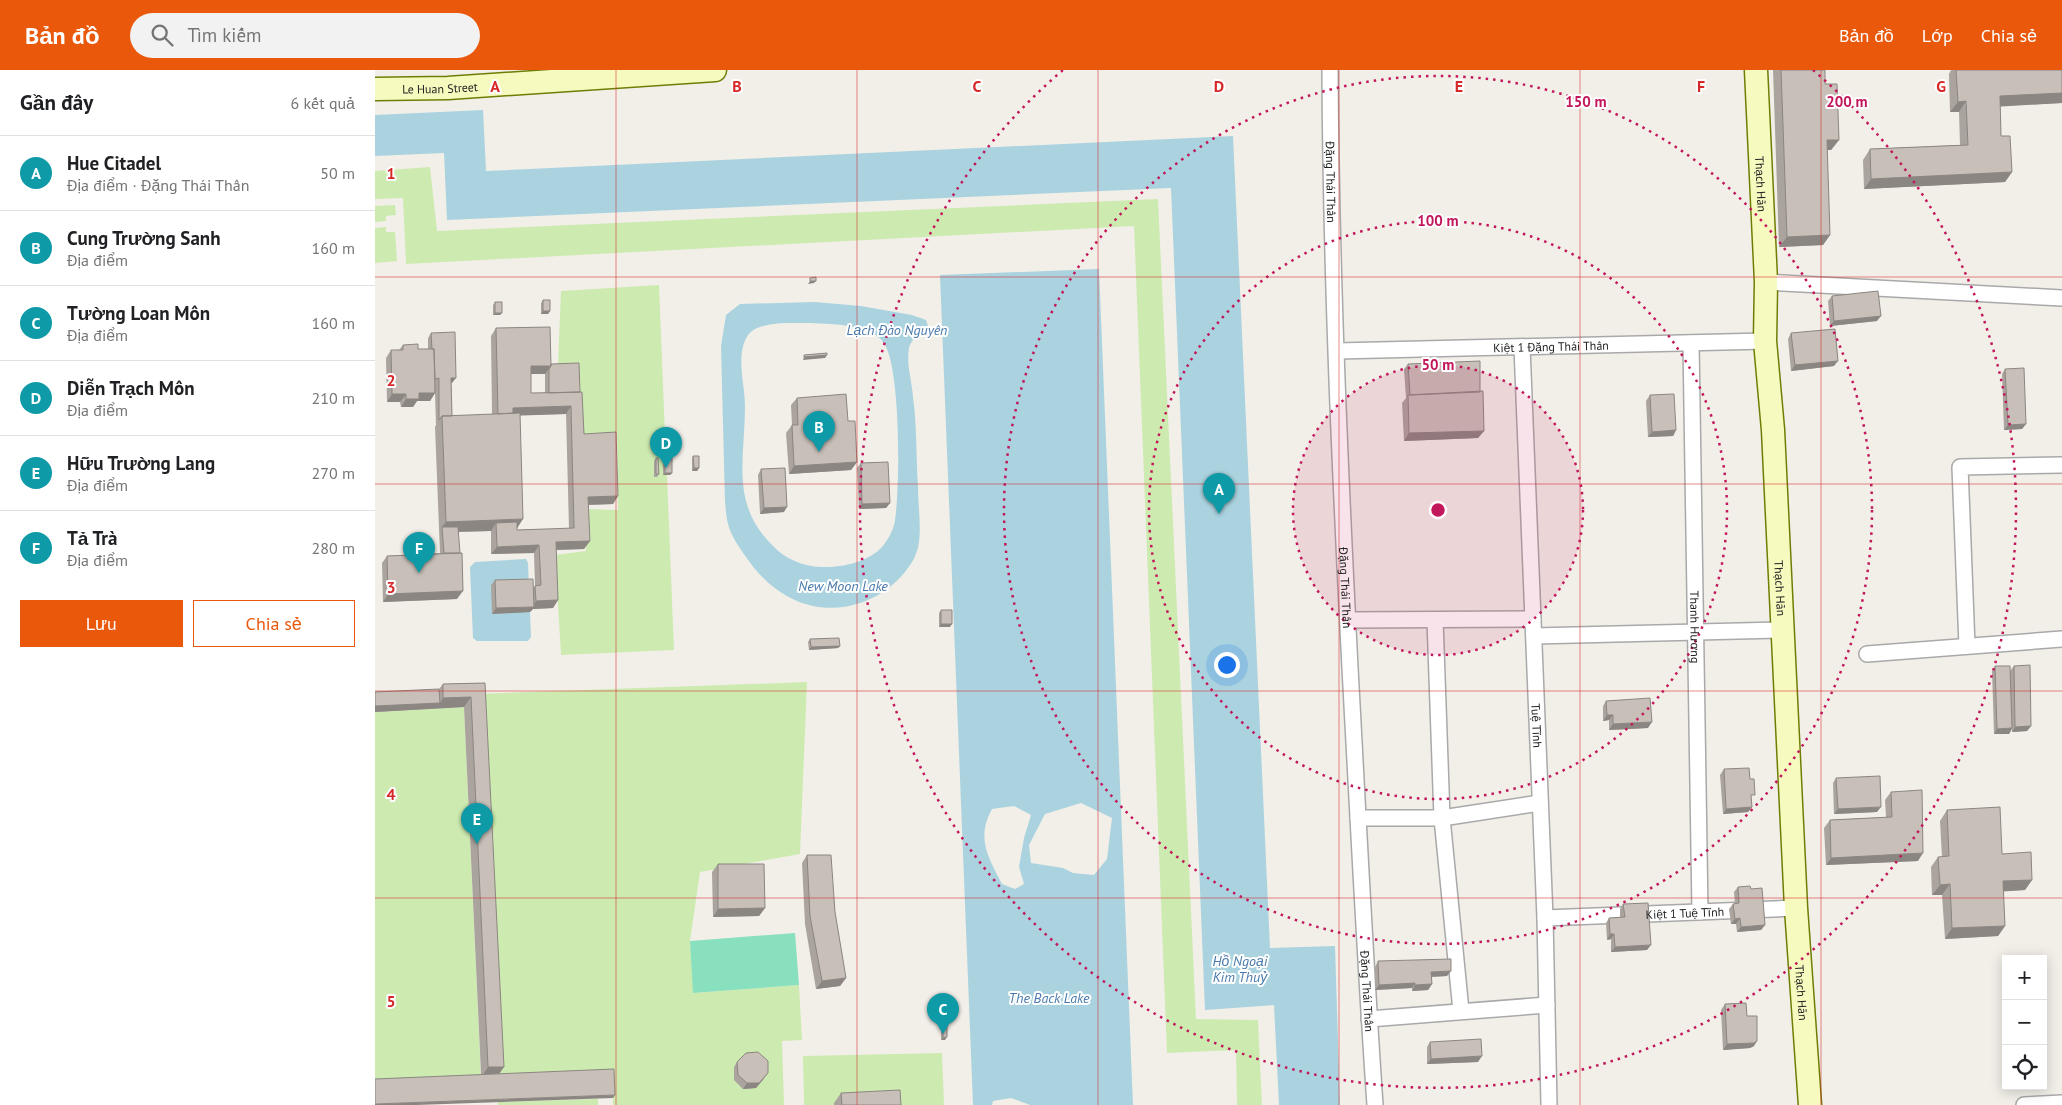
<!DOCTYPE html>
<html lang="vi">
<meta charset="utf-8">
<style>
:root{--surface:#fff;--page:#f2f2f2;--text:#202124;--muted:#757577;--line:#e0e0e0;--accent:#ea580c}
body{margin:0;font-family:"PT Sans",sans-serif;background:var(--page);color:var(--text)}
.controls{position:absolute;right:15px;bottom:15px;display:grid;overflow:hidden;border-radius:0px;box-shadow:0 2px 12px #0003}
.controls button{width:45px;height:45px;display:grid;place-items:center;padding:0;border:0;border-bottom:1px solid var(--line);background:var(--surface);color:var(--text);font:25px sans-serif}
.you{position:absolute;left:851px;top:594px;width:18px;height:18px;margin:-12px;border:4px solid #fff;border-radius:50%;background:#1a73e8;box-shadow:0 0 0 8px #1a73e833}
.badge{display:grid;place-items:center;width:32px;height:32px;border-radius:50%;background:var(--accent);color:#fff;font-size:16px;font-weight:700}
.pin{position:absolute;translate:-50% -41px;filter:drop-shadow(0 1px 2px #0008)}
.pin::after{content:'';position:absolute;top:26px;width:18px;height:15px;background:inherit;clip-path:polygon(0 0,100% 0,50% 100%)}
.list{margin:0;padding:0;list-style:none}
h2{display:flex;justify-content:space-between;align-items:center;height:65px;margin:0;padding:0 20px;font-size:21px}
h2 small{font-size:16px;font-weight:400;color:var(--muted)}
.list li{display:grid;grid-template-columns:32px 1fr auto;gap:15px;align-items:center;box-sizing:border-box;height:75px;padding:0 20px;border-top:1px solid var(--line)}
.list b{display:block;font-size:19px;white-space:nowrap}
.list p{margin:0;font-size:16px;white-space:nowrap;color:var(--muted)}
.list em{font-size:16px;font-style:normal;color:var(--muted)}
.actions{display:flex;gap:10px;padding:15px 20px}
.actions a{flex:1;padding:11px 0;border:1px solid var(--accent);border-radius:0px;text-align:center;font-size:18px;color:var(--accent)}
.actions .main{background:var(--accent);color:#fff}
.icon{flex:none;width:28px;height:28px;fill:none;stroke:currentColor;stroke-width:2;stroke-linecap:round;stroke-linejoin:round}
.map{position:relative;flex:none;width:1687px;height:1035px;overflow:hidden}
header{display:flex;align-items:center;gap:30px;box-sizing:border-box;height:70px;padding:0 25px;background:var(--accent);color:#fff}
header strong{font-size:24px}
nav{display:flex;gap:28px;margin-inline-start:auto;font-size:18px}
.search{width:350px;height:45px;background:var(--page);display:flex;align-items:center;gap:12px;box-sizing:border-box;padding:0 18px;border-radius:28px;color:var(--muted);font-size:19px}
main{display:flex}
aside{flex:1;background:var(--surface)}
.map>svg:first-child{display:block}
</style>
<header>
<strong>Bản đồ</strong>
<div class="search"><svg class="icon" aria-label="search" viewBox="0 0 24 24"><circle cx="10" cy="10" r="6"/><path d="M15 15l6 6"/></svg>Tìm kiếm</div>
<nav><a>Bản đồ</a><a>Lớp</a><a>Chia sẻ</a></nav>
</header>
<main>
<aside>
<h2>Gần đây<small>6 kết quả</small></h2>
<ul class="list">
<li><span class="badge" style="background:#0f9aa8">A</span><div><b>Hue Citadel</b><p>Địa điểm · Đặng Thái Thân</p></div><em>50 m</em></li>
<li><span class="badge" style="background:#0f9aa8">B</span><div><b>Cung Trường Sanh</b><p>Địa điểm</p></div><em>160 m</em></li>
<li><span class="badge" style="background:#0f9aa8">C</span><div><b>Tường Loan Môn</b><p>Địa điểm</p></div><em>160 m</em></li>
<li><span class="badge" style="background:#0f9aa8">D</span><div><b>Diễn Trạch Môn</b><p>Địa điểm</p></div><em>210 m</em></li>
<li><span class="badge" style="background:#0f9aa8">E</span><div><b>Hữu Trường Lang</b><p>Địa điểm</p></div><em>270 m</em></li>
<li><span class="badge" style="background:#0f9aa8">F</span><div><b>Tả Trà</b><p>Địa điểm</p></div><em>280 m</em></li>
</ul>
<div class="actions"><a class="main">Lưu</a><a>Chia sẻ</a></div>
</aside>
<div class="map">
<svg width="1687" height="1035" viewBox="0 0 1687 1035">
<rect width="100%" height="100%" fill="#f2efe9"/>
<path fill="#cdebb0" d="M55 97 62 161 783 129 821 949 883 950 887 1035H862L861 980 792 983 759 156 31 194 28 128 0 129V101Z
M20 135 21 145 11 146V151L0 152V136Z
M11 157V162H20L22 191 0 193V158Z
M284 215 291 390H288V405H292L299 580 186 585 180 485 211 481V439L243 440 242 367 208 368 203 297 183 294 186 221Z
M432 612 425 784 325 802 315 871 319 923 424 915 427 970 407 971 409 1035H238L237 1002 122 1007 102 624Z
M89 637 106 1008 0 1011V642Z
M567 983 569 1035H429L428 986Z
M223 1029V1035H123V1032Z"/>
<path fill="#88e0be" d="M420 863 424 915 318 923 315 871Z"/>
<path fill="#aad3df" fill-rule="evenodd" d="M108 40 111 101 858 66 895 878 960 876 965 1035H904L899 935 830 940 796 118 72 150 69 83 0 86V45Z
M724 199 758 1035H655L636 1028 618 1031 617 1035H598L565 205ZM706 733 737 748 732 789 719 805 698 803 688 798 656 793 654 775 670 744ZM639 736 656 745 649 768 644 797 649 814 640 819 627 814C613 787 601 768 617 739Z
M440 232 486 236 537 245 551 250 553 256C547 265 536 268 534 278 531 294 537 311 538 327 542 357 541 387 543 417 543 437 547 459 543 478 541 484 539 490 535 495 524 512 507 525 488 532 441 549 398 527 371 487 364 477 356 466 353 454 351 447 351 439 350 432L346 276 351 245 365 234ZM431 253C452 254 496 253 509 273 526 299 525 417 520 450 519 459 513 470 507 477 494 491 470 497 451 497 431 498 411 490 397 475 355 433 370 389 370 336 370 314 360 285 373 265 383 251 416 253 431 253Z
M151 489 153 493 156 567 153 571H102L98 568 95 497 100 492Z"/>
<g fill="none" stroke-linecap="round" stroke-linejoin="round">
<defs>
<g id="street">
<path id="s1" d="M955 0C956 200 965 399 975 598 983 744 990 890 1000 1035"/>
<path d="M1391 212 1687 228"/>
<path id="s2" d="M1316 273 1325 842"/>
<path id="s3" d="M1147 277 1170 848 1174 1035"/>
<path id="s4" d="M962 281 1390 271"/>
<path d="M973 550 1158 549"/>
<path d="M1060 550 1067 748 1086 941"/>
<path d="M1159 566 1408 560"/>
<path d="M1592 576 1585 397 1687 395"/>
<path d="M1492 584 1687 569"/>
<path d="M983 748H1067L1165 733"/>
<path id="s5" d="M1170 848 1421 838"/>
<path d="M994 949 1172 935"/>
<path d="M1649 1035 1687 1033"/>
</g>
<g id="secondary">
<path id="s6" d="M1381 0 1391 212 1390 271 1398 360 1421 838 1435 1035"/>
<path id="s7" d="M0 19 73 18 340 0"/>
</g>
</defs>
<use href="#street" stroke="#a9a9a9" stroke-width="18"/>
<use href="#secondary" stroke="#707d05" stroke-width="25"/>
<use href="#street" stroke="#fff" stroke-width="15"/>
<use href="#secondary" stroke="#f7fabf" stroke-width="22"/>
</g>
<path fill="#aba49e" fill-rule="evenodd" d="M1398 0H1450V14L1464 70 1456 80H1452L1455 165 1448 175 1404 177Z
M1576 0H1687V33L1625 36 1626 66 1637 102 1630 112 1489 119 1488 90 1495 79 1585 75 1584 42H1575L1574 4Z
M1457 226 1502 251 1455 256 1453 231Z
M168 230 175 241 173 244H166V233Z
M120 232 125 245H118V235Z
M121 258 176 294 205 322 209 364 243 426 238 434 213 435 215 471 209 479 181 480 183 530 178 538 158 539 155 542 117 544 116 515 120 510 158 518 160 516 159 483 116 484V461L83 462 82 529 8 532 7 493 12 486 65 483 60 357 61 355 60 323 55 331H42L38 337H26L25 332H12L11 288 16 280H24L28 275 43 279H53V268L56 263 77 313H76L77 346 117 344 116 266ZM156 304H170V323H156ZM191 344 194 459 142 460 145 345Z
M1416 263 1459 296 1416 301 1413 269Z
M1033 294 1105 322 1109 361 1103 368 1029 371 1027 333 1031 328 1029 299Z
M1630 299 1651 354 1647 359 1629 360 1627 304Z
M1275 325 1301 360 1298 366 1273 367 1271 331Z
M422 328 482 392 476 400 414 404 411 363 417 355 416 335Z
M318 386 324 398 322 401H317V388Z
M290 387 297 403 295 405H288V390Z
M281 388 284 404 282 407H279V391Z
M486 393 515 433 511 438 484 439 482 398Z
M386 399 409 442 385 444 383 405Z
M566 540 575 557H564V543Z
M435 569 465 576 463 578 434 580 433 572Z
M1620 596 1635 601 1639 596 1656 656 1652 661 1637 662V659L1634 664H1619L1617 601Z
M110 613 124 1004 238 1028 106 1004 89 637 0 642V622L64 619 68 614Z
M1231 631 1273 658 1234 660V650L1228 651V636Z
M1349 699 1376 730 1377 737 1373 742 1348 744 1345 705Z
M1461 708 1502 742 1459 744 1458 713Z
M1516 722 1543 791 1451 795 1449 758 1455 750 1511 747 1510 730Z
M1572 740 1627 784 1657 810 1650 820 1628 821 1630 856 1623 866 1570 869 1567 825H1557L1556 797 1563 787H1567L1565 751Z
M432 785 460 842 471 908 465 916 441 919 430 854 427 793Z
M343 794 390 838 384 846 338 847 337 802Z
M1363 817 1376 819 1390 855 1386 860 1362 862 1361 854H1356L1354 839 1358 834H1360L1359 822Z
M1248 834 1272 880 1236 882V869L1232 870 1231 853 1234 848 1245 847V839Z
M1003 891 1072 906 1056 907 1057 914 1053 920 1037 921V918L1000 920V897Z
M1350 934 1372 946 1379 976 1375 978 1348 980 1346 940Z
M568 956 570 970H566V959Z
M1055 972 1103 992 1052 994V977Z
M362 992 389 1009 381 1018 368 1019 359 1010V997Z
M466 1023 526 1035H459V1033Z"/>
<path fill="#8b8681" d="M1687 23V33L1618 37 1625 26Z
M1591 31 1584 42H1575L1583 32Z
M1452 70H1464L1456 80H1445Z
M1637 102 1630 112 1489 119 1496 109Z
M1455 165 1448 175 1404 177 1412 167Z
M435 211H441L439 213 433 214Z
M168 241H175L173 244H166Z
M120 243H127L125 245H118Z
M1506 246 1502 251 1455 256 1459 251Z
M452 285 450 288 428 290 429 287Z
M1463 291 1459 296 1416 301 1420 295Z
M156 296H176L170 304H150Z
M76 308H81L77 313H72Z
M44 323H60L55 331H42L38 337H26L31 329Z
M17 324H31L25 332H12Z
M196 336 191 344 132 346 138 338Z
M1651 354 1647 359 1629 360 1633 355Z
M1301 360 1298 366 1273 367 1277 362Z
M1109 361 1103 368 1029 371 1034 363Z
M482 392 476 400 414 404 419 396Z
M319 398H324L322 401H317Z
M290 403H297L295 405H288Z
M243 426 238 434 208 435 213 427Z
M515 433 511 438 484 439 487 434Z
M412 437 409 442 385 444 389 438Z
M148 449 141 460 121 453 116 461 67 462V457L71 452Z
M215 471 209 479 176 480 181 472Z
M164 475 159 483 116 484 122 477Z
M88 521 82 529 8 532 13 524Z
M183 530 178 538 158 539 155 542 117 544 121 538 157 537 161 531Z
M566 554H577L575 557H564Z
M465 576 463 578 434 580 436 577Z
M96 627 89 637 0 642V636L65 633 68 628Z
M1232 645H1238L1234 650 1228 651Z
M1277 652 1273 658 1234 660 1238 654Z
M1656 656 1652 661 1637 662 1640 657Z
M1637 658 1634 664H1619L1622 659Z
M1377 737 1373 742 1348 744 1351 739Z
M1506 737 1502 742 1459 744 1463 739Z
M1548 783 1543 791 1451 795 1456 788Z
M1657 810 1650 820 1621 822 1628 811Z
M1575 814 1567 825H1557L1565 815Z
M390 838 384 846 338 847 343 839Z
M1365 848 1361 854H1356L1360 849Z
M1390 855 1386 860 1362 862 1366 857Z
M1630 856 1623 866 1570 869 1577 858Z
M1235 864H1239L1236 869 1232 870Z
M1276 875 1272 880 1236 882 1240 877Z
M1076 901 1072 906 1052 907 1056 902Z
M471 908 465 916 441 919 447 911Z
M1040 913 1037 918 1000 920 1004 915Z
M1057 914 1053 920 1037 921 1040 915Z
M572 967 570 970H566L568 968Z
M1382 971 1379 976 1375 978 1348 980 1352 974Z
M1107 986 1103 992 1052 994 1056 989Z
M113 997H129L122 1007 106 1008Z
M393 1003 381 1018 368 1019 372 1013Z
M240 1025 238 1028 41 1035H0V1034Z"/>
<path fill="#c7bfb8" stroke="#8b8681" d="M1406 0H1450V14H1462L1464 70H1452L1455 165 1412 167Z
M1581 0H1687V23L1625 26 1626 66H1635L1637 102 1496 109 1495 79 1593 75 1591 31 1583 32Z
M441 207V211H435V208Z
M1503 221 1506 246 1459 251 1457 226Z
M168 230H175V241H168Z
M120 232H127V243H120Z
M175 257 176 296H156V323L207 322 209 364 241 362 243 426 213 427 215 471 181 472 183 530 161 531 160 516 166 515 164 475 122 477 121 453 142 452V460L199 458 196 336 138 338V343L123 344 121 258Z
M1460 259 1463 291 1420 295 1416 263Z
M80 262 81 308H76L77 346H67L64 350V308L60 309 59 279H57L56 263Z
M43 274V279H59L60 323H44V329H31V324H17L16 280H28V275Z
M452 283V285L429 287V285Z
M1105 291V322L1035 325 1033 294Z
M204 293 205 322 174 323V299L176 296V294Z
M1649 298 1651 354 1633 355 1630 299Z
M1108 321 1109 361 1034 363 1033 325Z
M471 324 473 351H480L482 392 419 396 417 355H423L422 328Z
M1299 324 1301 360 1277 362 1275 325Z
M145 343 148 449 71 452 67 346Z
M318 386H324V398H319Z
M290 387H297V403H290Z
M281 388H283L284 404H281Z
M513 392 515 433 487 434 486 393Z
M410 398 412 437 389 438 386 399Z
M67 457H83L85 483H69Z
M87 483 88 521 13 524 12 486Z
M158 509 159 537 121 538 120 510Z
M566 540H577V554H566Z
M464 568 465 576 436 577 435 569Z
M1655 595 1656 656 1640 657 1639 596Z
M1620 596H1635L1637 658 1622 659Z
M110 613 129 997H113L96 627 68 628V614Z
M64 619 65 633 0 636V622Z
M1275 628 1277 652 1238 654V645H1232L1231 631Z
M1374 698 1375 709H1379L1380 725H1376L1377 737 1351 739 1349 699Z
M1505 706 1506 737 1463 739 1461 708Z
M1547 720 1548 783 1456 788 1455 750 1517 747 1516 722Z
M1625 737 1627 784 1656 782 1657 810 1628 811 1630 856 1577 858 1575 814 1565 815 1563 787 1574 786 1572 740Z
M432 785H456L460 842 471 908 447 911 435 846Z
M343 794H389L390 838 343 839Z
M1375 816 1376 819 1387 818 1390 855 1366 857 1365 848 1360 849 1358 834 1364 833 1363 817Z
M1273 833 1276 875 1240 877 1239 864H1235L1234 848 1250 847 1248 834Z
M1076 889V901L1056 902 1057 914 1040 915V913L1004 915 1003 891Z
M1371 933 1372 946H1382V971L1379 973 1352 974 1350 934Z
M568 956H572V967L568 968Z
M1106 969 1107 986 1056 989 1055 972Z
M383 982 393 991V1003L384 1013H372L363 1005 362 992 371 983Z
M239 999 240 1025 0 1034V1009Z
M525 1020 526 1035H467L466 1023Z"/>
<path fill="none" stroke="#d62828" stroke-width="1" stroke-opacity="0.55" d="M241 0V1035M482 0V1035M723 0V1035M964 0V1035M1205 0V1035M1446 0V1035M0 207H1687M0 414H1687M0 621H1687M0 828H1687"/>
<circle cx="1063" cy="440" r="145" fill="#c2185b" fill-opacity=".12"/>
<g fill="none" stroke="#c2185b" stroke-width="2.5" stroke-dasharray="2.5 5">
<circle cx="1063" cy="440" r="145"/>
<circle cx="1063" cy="440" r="289"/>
<circle cx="1063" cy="440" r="434"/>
<path d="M1438 0A578 578 0 1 1 688 0"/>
</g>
<g text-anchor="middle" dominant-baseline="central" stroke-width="4" stroke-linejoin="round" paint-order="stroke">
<g font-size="12" fill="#222" stroke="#fff">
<text stroke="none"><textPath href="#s7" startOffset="65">Le Huan Street</textPath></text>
<text stroke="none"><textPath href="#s1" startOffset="112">Đặng Thái Thân</textPath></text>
<text stroke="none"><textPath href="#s6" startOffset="114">Thạch Hãn</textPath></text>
<text stroke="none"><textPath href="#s4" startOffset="214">Kiệt 1 Đặng Thái Thân</textPath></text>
<text stroke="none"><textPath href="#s1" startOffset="518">Đặng Thái Thân</textPath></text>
<text stroke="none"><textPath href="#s6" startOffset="519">Thạch Hãn</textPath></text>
<text stroke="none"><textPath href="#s2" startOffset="284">Thanh Hương</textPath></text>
<text stroke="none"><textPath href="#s3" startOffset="379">Tuệ Tĩnh</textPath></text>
<text stroke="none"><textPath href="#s5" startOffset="140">Kiệt 1 Tuệ Tĩnh</textPath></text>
<text stroke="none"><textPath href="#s1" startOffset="922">Đặng Thái Thân</textPath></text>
<text stroke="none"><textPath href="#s6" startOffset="924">Thạch Hãn</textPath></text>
</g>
<g font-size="14" font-style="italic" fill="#4a7aab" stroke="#fff">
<text x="522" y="260">Lạch Đào Nguyên</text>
<text x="468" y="516">New Moon Lake</text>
<text x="865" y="891">Hồ Ngoại<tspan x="865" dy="16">Kim Thuỷ</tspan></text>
<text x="674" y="928">The Back Lake</text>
</g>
</g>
<g font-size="16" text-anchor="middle" font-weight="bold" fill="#d62828" stroke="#fff" stroke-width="4" stroke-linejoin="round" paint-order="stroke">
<text x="120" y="22">A</text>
<text x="362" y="22">B</text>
<text x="602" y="22">C</text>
<text x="844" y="22">D</text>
<text x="1084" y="22">E</text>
<text x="1326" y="22">F</text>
<text x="1566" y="22">G</text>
<text x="16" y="109">1</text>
<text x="16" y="316">2</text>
<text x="16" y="523">3</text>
<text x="16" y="730">4</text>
<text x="16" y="937">5</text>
</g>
<circle cx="1063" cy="440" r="8" fill="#c2185b" stroke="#fff" stroke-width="2.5"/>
<g font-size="15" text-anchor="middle" font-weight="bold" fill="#c2185b" stroke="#fff" stroke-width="4" stroke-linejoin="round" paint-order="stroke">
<text x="1472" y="37">200 m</text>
<text x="1211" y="37">150 m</text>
<text x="1063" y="156">100 m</text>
<text x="1063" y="300">50 m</text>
</g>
</svg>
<div class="controls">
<button>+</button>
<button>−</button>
<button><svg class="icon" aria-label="locate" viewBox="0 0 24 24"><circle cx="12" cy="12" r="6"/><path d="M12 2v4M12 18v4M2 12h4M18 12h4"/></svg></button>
</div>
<div class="you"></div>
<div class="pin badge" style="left:844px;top:444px;background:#0f9aa8">A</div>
<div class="pin badge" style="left:444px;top:382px;background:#0f9aa8">B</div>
<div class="pin badge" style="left:568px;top:964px;background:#0f9aa8">C</div>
<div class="pin badge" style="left:291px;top:398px;background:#0f9aa8">D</div>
<div class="pin badge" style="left:102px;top:774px;background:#0f9aa8">E</div>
<div class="pin badge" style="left:44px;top:503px;background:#0f9aa8">F</div>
</div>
</main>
